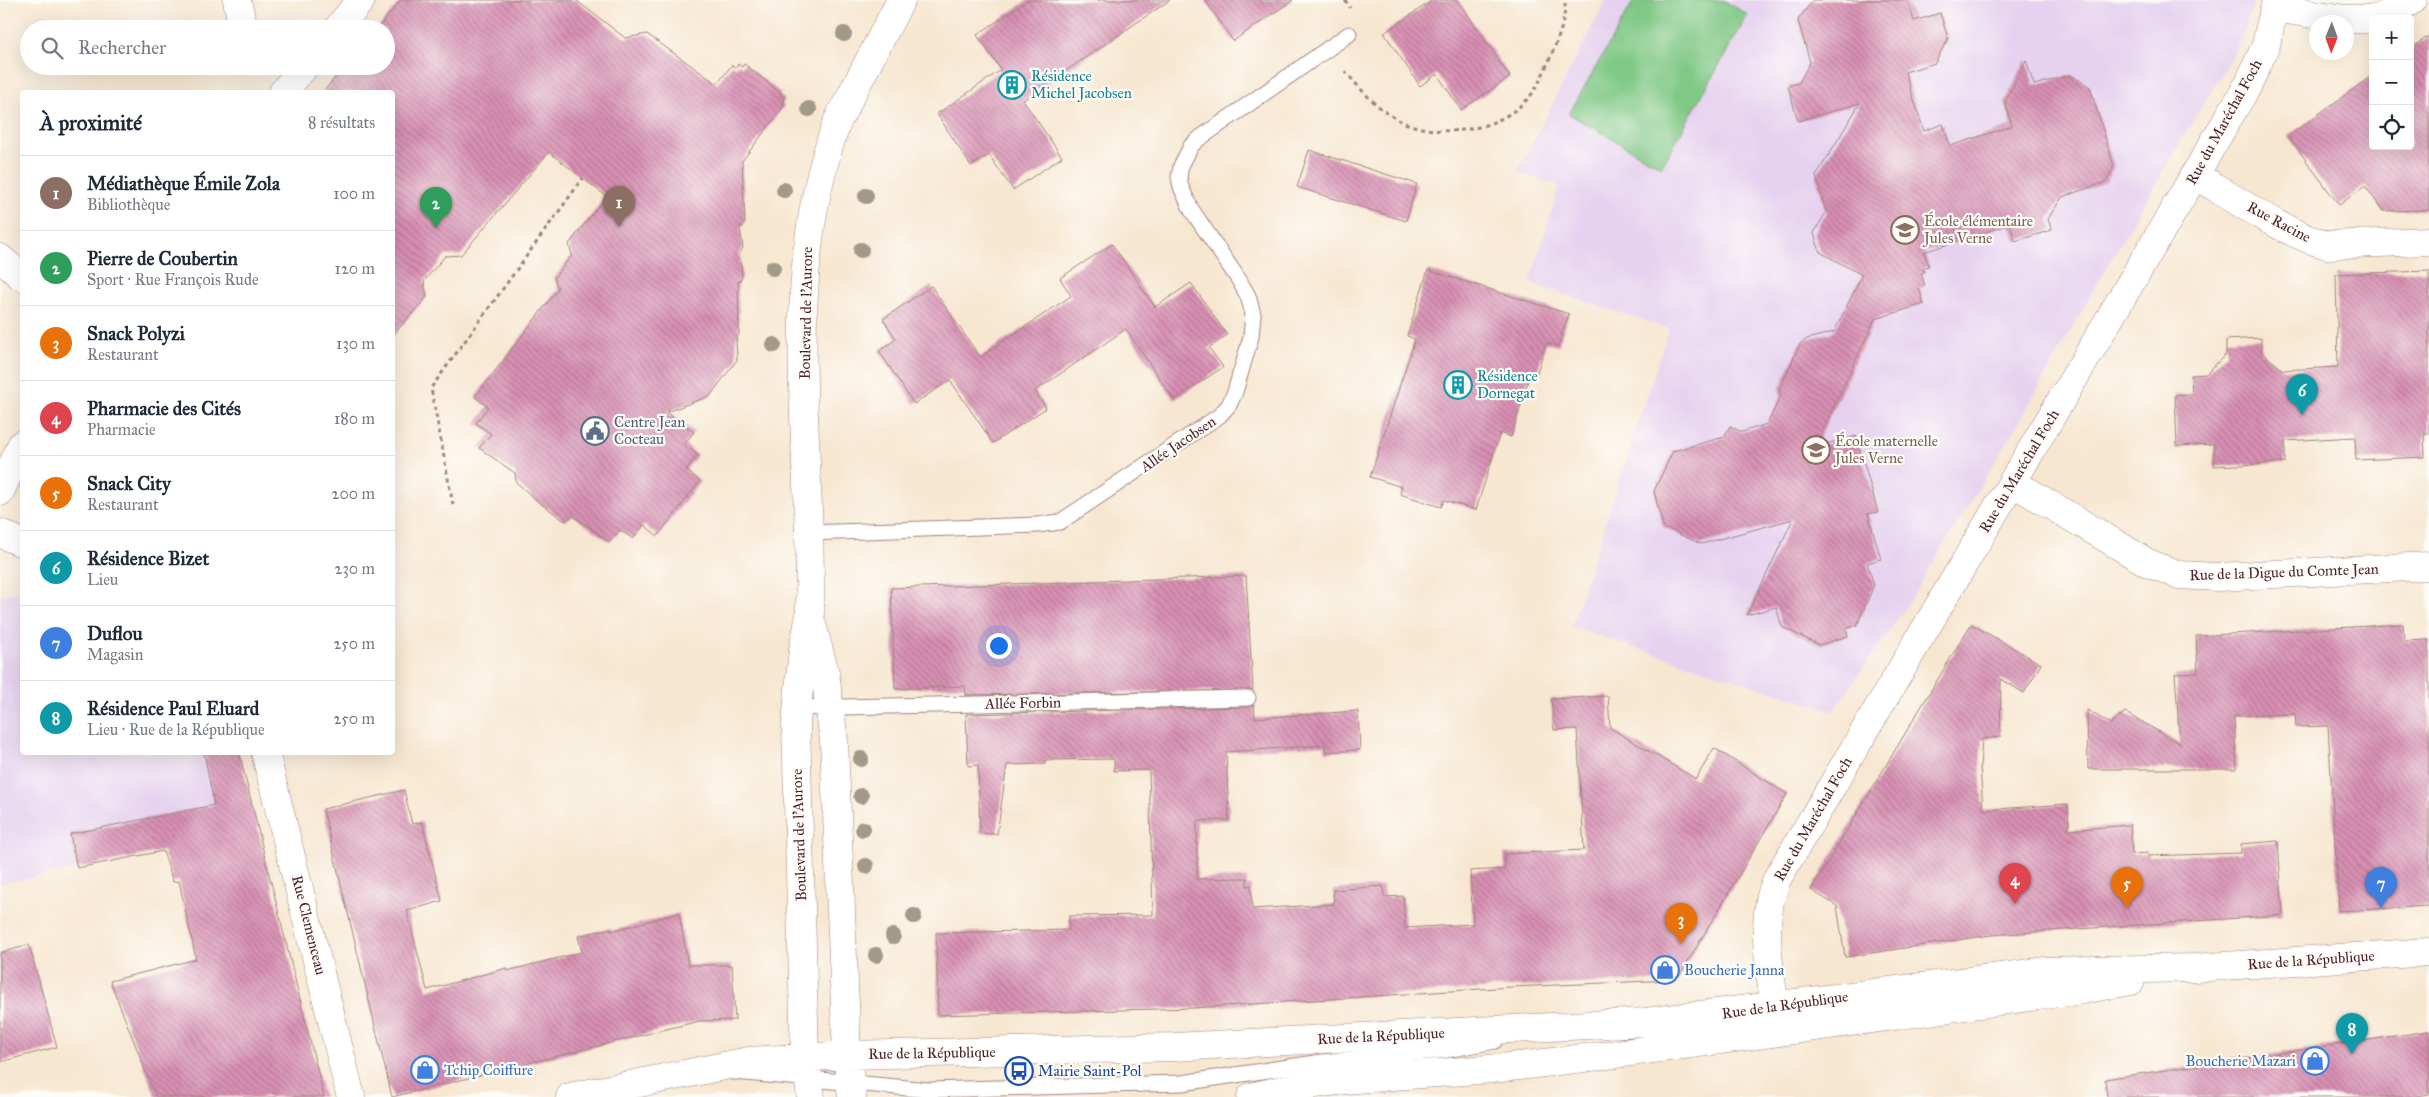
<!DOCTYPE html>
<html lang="fr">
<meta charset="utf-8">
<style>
:root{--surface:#fff;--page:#f2f2f3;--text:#1f2937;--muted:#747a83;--line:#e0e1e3;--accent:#0f766e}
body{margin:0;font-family:"IM FELL Great Primer",serif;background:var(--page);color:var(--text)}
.controls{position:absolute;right:15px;top:15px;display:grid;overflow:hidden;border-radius:5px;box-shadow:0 5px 20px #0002}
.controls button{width:45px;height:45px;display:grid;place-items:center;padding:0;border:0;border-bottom:1px solid var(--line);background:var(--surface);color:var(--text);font:25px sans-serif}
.compass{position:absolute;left:2309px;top:15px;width:45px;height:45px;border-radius:50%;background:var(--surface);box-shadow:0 5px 20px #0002;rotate:181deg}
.you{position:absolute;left:998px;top:645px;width:18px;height:18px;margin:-12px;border:4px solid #fff;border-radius:50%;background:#1a73e8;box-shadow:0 0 0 8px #1a73e833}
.badge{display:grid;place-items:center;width:32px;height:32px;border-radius:50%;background:var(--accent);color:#fff;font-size:16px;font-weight:700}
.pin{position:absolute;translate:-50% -41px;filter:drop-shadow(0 1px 2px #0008)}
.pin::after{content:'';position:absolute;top:26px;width:18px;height:15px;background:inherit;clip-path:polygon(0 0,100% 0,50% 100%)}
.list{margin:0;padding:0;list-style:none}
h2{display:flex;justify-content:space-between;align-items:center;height:65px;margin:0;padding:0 20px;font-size:21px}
h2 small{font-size:16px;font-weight:400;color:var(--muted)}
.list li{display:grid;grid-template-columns:32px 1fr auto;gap:15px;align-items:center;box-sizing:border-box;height:75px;padding:0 20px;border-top:1px solid var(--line)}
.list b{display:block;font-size:19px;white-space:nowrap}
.list p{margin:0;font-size:16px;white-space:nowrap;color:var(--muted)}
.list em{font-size:16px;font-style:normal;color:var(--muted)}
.icon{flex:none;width:28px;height:28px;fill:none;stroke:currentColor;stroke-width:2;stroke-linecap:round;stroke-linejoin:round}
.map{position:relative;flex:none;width:2429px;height:1097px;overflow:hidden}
.search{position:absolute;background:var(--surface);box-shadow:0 5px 20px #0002;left:20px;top:20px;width:375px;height:55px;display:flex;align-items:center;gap:12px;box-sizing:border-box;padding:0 18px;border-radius:28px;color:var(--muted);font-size:19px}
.panel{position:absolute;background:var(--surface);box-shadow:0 5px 20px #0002;left:20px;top:90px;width:375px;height:665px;border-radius:5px}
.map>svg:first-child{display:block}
</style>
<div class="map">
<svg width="2429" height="1097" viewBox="0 0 2429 1097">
<defs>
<pattern id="building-back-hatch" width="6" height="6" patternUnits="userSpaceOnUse" patternTransform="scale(1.25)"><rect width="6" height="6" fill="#d890b3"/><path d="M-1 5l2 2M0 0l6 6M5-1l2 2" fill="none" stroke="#b17592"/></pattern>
</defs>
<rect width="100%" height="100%" fill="#fdfcf7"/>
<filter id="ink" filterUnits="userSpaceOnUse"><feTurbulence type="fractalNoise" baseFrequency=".02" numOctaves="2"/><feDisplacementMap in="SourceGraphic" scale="10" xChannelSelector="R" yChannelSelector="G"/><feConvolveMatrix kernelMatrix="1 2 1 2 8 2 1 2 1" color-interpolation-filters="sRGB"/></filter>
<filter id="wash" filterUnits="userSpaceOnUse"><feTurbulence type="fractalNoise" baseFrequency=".0096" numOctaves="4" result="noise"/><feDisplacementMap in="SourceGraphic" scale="20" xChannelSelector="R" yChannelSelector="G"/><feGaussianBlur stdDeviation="1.12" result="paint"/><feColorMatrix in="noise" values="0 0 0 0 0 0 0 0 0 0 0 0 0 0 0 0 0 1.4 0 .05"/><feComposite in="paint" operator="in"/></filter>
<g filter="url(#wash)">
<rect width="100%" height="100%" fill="#f7e7d1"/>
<path fill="#e6d2f0" d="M1606 0H2254L2245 29 2234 52 2102 275 2016 428 1902 613 1833 711 1571 627 1669 329 1530 283 1559 186 1517 172Z
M22 589V752H202L204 755 216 753 259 832 0 884V597Z"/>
<path fill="#7fc885" stroke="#647458" d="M1634 0H1723L1748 15 1661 167 1569 114Z"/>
<g id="blocks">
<path fill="url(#building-back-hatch)" d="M401 0H576L625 38 647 34 717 84 732 65 736 68 738 64 742 67 744 64 781 93 779 95 785 100 782 104 784 106 742 161 745 223 740 228 743 248 740 252 742 278 738 282 739 334 736 338 737 360 710 396 666 412 694 432 684 444 697 455 686 470 700 481 658 536 644 525 633 539 620 530 610 542 573 516 565 521 536 500 516 482 515 473 479 448 491 434 476 423 488 407 475 397 558 289 554 278 572 255 569 244 606 196 549 152 461 255 445 256 424 281 427 297 392 336V92H323L345 66H386V29H377Z
M1028 0H1170L1023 100 1062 157 1013 190 989 155 971 166 937 114 1001 70 977 35Z
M1205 0H1293L1233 41Z
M1433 0H1458L1510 77 1461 110 1437 74 1420 86 1384 33Z
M1813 0H1907L1914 21 1940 13 1948 38 1935 63 1905 72 1924 131 1943 124 1950 146 2012 126 2005 102 2026 60 2034 85 2071 75 2090 87 2114 166 2106 182 2062 197 2048 219 2052 230 2015 241 2010 224 1924 252 1929 266 1923 268 1925 272 1921 273 1925 286 1919 288 1924 304 1875 319 1815 447 1856 436 1878 512 1868 514 1881 559 1867 563 1874 585 1857 625 1846 629 1848 636 1819 645 1782 627 1776 607 1747 615 1793 519 1701 544 1663 527 1654 491 1673 451 1724 437 1730 426 1742 432 1767 424 1781 395 1779 390 1800 344 1807 339 1834 332 1862 275 1820 252 1814 233 1826 212 1816 176 1860 103 1798 121 1788 86 1799 83 1810 62 1798 20Z
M2429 36V210L2383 211 2365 186 2339 205 2288 136 2373 75V146H2410V49Z
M1309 150 1417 184 1406 221 1297 187Z
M1112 244 1155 307 1191 283 1227 335 1209 348 1223 367 1174 400 1126 329 1035 391 1046 408 993 443 950 380 914 404 879 351 896 339 883 319 931 286 980 357 1071 296 1060 278Z
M1428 270 1569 314 1558 346 1546 343 1536 376 1530 374 1511 437 1500 433 1476 510 1444 500 1441 507 1400 494 1402 487 1370 477 1415 339 1407 336Z
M2429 271V434H2424L2425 457 2356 460 2355 437 2285 441V463L2214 466V444L2177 446 2175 395 2192 394 2191 375 2206 374 2226 354V340L2261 338V352L2283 370 2338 367 2336 274Z
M1246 576 1253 690 966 695 965 686 895 689 891 588Z
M1971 624 2041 664 2024 693 2001 679 2000 737 1982 739 1980 767 1983 810 2068 804 2069 830 2130 825 2132 854 2148 853V856L2241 853V844L2278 841 2283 915 1991 935 1845 957 1837 906 1811 890Z
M2403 624 2404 641 2429 640V906L2339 911 2328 726 2296 727 2295 714 2234 716 2237 769H2088L2087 710 2111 724 2125 712 2180 744 2175 674 2198 673 2196 636Z
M1608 696 1610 728 1696 779 1714 748 1787 794 1680 975 1673 980 1511 987 1193 1008 938 1015 936 933 1069 930V916L1153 915 1149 770 1114 771V759L1045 760V764L1007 765 997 834 980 833 978 765 968 766 966 714 1248 707 1254 705 1255 718 1358 711 1360 750 1326 752 1325 745 1226 752 1229 820 1197 821V879L1247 878V886L1251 885 1252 909 1334 904 1333 890 1383 886 1384 897 1403 896 1405 928 1473 924 1470 871 1505 869 1504 854 1584 850 1577 729 1554 730 1551 699Z
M204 752H239L324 1097H156L110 981 196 959 179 881 173 882 163 851 77 868 70 834 214 805Z
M404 790 412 824 422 822 442 901 407 911 427 990 507 968V971L582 952 578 936 611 928V931L679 913 688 965H732L735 1020 699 1021 392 1097 323 809Z
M29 945 57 1047 0 1062V953Z
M2429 1031V1094L2412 1097H2107L2105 1079Z"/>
</g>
</g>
<g filter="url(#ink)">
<use href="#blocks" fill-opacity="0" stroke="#a0837e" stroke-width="1"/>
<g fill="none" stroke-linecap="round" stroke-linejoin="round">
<defs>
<path id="lane" d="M808 533 1037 525 1060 522 1219 416 1229 405 1235 392 1251 337 1253 314 1248 296 1239 280 1191 209 1181 187 1179 177 1181 166 1191 146 1200 138 1349 34
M797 708 1248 698
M734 1072 929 1090 1182 1083 1322 1062 1446 1050 1495 1041"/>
<path id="street" d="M237 0 241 18 246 29
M2275 8 2345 19H2373
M2375 19 2394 11 2413 0
M337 29 361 0
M283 92 305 66
M2195 175C2232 197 2288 236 2328 245L2429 241
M0 258 22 277
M2012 482 2148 563 2179 575 2217 577 2429 566
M0 492 22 444
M1778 1030C1773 982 1756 922 1778 877L2248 85 2266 45 2276 0"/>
<path id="secondary" d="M0 533 22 543
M811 621 825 673 834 741 847 1055 852 1097
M265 752 351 1097
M570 1097 749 1061 847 1055 1174 1047 1645 1022 2046 971 2194 968 2429 952
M811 1097 805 1057 796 725C798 700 800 675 803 650 805 637 809 625 810 612 813 447 778 279 838 120L901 0
M1251 1097C1343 1073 1426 1077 1518 1066 1707 1044 1894 1015 2082 990L2131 981"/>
</defs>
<use href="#lane" stroke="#a0837e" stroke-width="17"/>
<use href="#street" stroke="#a0837e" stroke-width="29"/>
<use href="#secondary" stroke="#a0837e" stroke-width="29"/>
<path stroke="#a0837e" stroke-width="3" stroke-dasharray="4 4" stroke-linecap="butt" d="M1345 0 1350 8
M1345 71C1361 90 1381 113 1405 123 1446 139 1501 131 1531 95 1538 86 1542 76 1547 65 1556 44 1566 23 1565 0
M453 505 431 388 583 178"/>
<use href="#lane" stroke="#fff" stroke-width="15"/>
<use href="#street" stroke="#fff" stroke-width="28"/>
<use href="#secondary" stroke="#fff" stroke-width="28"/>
</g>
<g fill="#a29987">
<circle cx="844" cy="34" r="8"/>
<circle cx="809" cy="109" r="8"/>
<circle cx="784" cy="190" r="8"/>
<circle cx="866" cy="196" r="8"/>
<circle cx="861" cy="250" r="8"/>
<circle cx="773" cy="268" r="8"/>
<circle cx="774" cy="345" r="8"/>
<circle cx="861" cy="759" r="8"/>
<circle cx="861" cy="796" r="8"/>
<circle cx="863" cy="829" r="8"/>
<circle cx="866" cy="866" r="8"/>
<circle cx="914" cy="916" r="8"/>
<circle cx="893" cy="936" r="8"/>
<circle cx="876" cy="955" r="8"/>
</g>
</g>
<defs>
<symbol id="building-ring" viewBox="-11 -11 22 22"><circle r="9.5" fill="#fdfcf7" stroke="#0f9aa8" stroke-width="1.5"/><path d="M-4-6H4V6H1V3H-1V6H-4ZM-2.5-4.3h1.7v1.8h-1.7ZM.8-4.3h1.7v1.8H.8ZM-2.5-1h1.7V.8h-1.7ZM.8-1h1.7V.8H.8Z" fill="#0f9aa8"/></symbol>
<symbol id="school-ring" viewBox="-11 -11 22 22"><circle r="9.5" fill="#fdfcf7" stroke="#8d6e63" stroke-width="1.5"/><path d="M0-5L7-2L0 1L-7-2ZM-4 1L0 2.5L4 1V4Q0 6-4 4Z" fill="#8d6e63"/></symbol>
<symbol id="civic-ring" viewBox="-11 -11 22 22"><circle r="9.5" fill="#fdfcf7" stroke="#5c6f8a" stroke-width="1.5"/><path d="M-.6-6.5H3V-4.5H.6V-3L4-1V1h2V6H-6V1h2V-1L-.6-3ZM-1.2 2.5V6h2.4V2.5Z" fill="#5c6f8a"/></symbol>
<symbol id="shop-ring" viewBox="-11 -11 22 22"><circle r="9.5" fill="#fdfcf7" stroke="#3f7fe0" stroke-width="1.5"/><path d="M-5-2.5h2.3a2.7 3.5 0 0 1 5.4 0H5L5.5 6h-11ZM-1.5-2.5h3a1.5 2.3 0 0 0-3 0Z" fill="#3f7fe0"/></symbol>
<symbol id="bus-ring" viewBox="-11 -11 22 22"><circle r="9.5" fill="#fdfcf7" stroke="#1a4fb4" stroke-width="1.5"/><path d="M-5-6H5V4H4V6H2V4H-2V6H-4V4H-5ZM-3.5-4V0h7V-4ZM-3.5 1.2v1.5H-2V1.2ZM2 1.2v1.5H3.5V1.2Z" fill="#1a4fb4"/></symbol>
</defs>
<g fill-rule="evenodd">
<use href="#building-ring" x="996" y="69" width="32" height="32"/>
<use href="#school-ring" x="1889" y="214" width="32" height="32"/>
<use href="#building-ring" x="1442" y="369" width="32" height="32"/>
<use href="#civic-ring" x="579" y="415" width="32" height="32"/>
<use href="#school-ring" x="1800" y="434" width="32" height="32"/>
<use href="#shop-ring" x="1649" y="954" width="32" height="32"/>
<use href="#shop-ring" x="2299" y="1045" width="32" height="32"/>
<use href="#shop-ring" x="409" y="1054" width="32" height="32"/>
<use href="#bus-ring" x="1003" y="1055" width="32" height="32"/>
</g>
<g text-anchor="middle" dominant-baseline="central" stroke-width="4.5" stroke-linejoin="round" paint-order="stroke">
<g font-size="15" fill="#0d838f" stroke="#fdfcf7" text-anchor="start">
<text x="1031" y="76">Résidence<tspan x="1031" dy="17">Michel Jacobsen</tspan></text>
<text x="1477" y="376">Résidence<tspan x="1477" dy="17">Dornegat</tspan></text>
</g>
<g font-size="15" fill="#4a1f2b" stroke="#fdfcf7">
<text transform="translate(2224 122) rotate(-61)">Rue du Maréchal Foch</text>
<text transform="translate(2279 222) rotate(28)">Rue Racine</text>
<text transform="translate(806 313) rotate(-89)">Boulevard de l'Aurore</text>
<text transform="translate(1178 444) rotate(-34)">Allée Jacobsen</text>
<text transform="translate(2019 471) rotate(-59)">Rue du Maréchal Foch</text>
<text transform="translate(2284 572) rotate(-2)">Rue de la Digue du Comte Jean</text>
<text transform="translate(1023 703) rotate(-1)">Allée Forbin</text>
<text transform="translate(1813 819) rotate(-60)">Rue du Maréchal Foch</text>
<text transform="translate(799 835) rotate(-92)">Boulevard de l'Aurore</text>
<text transform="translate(309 925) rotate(76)">Rue Clemenceau</text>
<text transform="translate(2311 960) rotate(-4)">Rue de la République</text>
<text transform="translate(1785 1005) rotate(-8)">Rue de la République</text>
<text transform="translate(1381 1036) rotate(-3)">Rue de la République</text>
<text transform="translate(932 1053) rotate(-1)">Rue de la République</text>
</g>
<g font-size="15" fill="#785e54" stroke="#fdfcf7" text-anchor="start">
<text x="1924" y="221">École élémentaire<tspan x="1924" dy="17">Jules Verne</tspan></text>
<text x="1835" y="441">École maternelle<tspan x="1835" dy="17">Jules Verne</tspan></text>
</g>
<g font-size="15" fill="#4e5e75" stroke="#fdfcf7" text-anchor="start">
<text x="614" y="422">Centre Jean<tspan x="614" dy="17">Cocteau</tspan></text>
</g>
<g font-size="15" fill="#366cbe" stroke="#fdfcf7" text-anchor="start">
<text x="1684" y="970">Boucherie Janna</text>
<text x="2296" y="1061" text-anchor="end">Boucherie Mazari</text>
<text x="444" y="1070">Tchip Coiffure</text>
</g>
<g font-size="15" fill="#164399" stroke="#fdfcf7" text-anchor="start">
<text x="1038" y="1071">Mairie Saint-Pol</text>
</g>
</g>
</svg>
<div class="controls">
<button>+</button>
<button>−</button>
<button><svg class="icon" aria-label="locate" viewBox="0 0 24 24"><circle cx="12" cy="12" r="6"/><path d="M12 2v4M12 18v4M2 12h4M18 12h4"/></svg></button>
</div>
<svg class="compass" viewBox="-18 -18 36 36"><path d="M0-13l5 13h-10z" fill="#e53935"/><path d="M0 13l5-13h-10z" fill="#747a83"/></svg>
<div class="you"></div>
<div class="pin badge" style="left:619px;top:227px;background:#8d6e63">1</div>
<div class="pin badge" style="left:436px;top:228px;background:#2e9e5b">2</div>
<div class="pin badge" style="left:1681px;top:944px;background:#e8710a">3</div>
<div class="pin badge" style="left:2015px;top:904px;background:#e0444e">4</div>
<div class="pin badge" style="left:2127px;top:908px;background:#e8710a">5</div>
<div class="pin badge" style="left:2302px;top:415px;background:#0f9aa8">6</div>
<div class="pin badge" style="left:2381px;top:908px;background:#3f7fe0">7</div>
<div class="pin badge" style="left:2352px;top:1054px;background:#0f9aa8">8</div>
<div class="search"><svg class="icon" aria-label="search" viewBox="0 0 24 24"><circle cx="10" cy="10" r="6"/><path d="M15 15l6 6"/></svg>Rechercher</div>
<section class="panel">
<h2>À proximité<small>8 résultats</small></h2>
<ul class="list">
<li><span class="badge" style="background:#8d6e63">1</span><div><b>Médiathèque Émile Zola</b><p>Bibliothèque</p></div><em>100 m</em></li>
<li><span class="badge" style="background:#2e9e5b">2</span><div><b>Pierre de Coubertin</b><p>Sport · Rue François Rude</p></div><em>120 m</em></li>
<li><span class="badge" style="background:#e8710a">3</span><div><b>Snack Polyzi</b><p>Restaurant</p></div><em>130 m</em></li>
<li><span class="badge" style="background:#e0444e">4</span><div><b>Pharmacie des Cités</b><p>Pharmacie</p></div><em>180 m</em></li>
<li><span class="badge" style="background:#e8710a">5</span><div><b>Snack City</b><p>Restaurant</p></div><em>200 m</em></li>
<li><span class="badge" style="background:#0f9aa8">6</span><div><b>Résidence Bizet</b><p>Lieu</p></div><em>230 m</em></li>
<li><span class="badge" style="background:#3f7fe0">7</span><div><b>Duflou</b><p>Magasin</p></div><em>250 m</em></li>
<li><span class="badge" style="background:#0f9aa8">8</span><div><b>Résidence Paul Eluard</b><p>Lieu · Rue de la République</p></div><em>250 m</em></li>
</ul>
</section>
</div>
